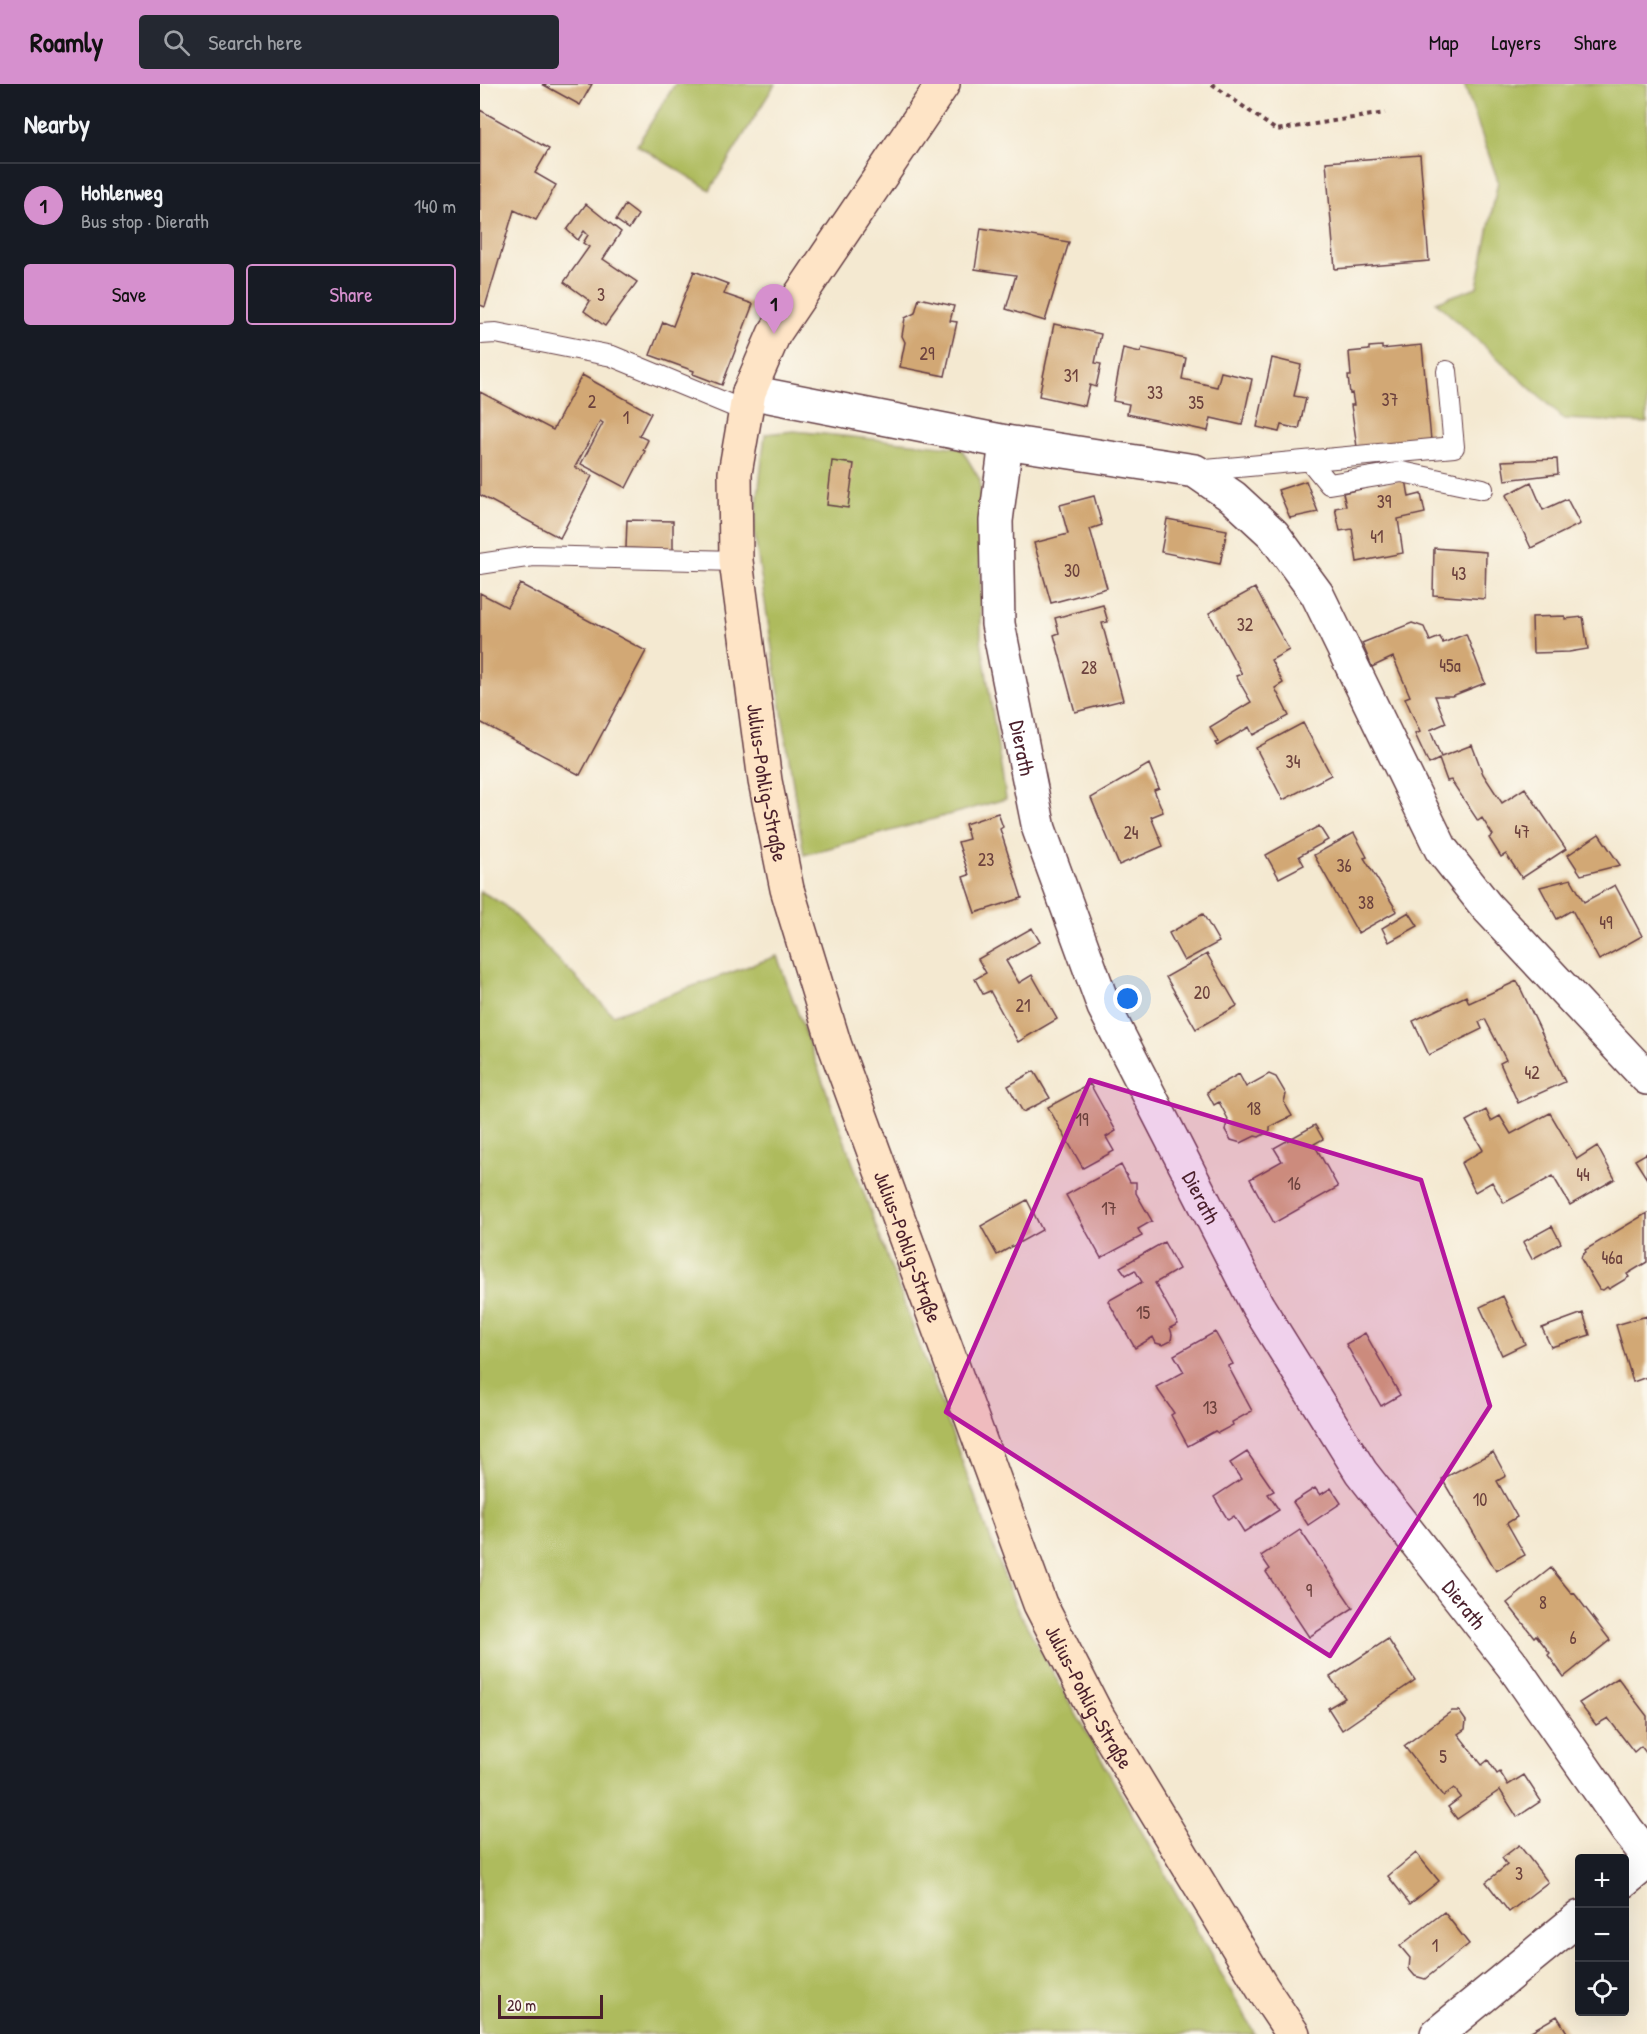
<!DOCTYPE html>
<meta charset="utf-8">
<style>
:root{--surface:#171b24;--page:#242831;--text:#f1f3f6;--muted:#9ea1a6;--line:#363941;--accent:#d690ce}
body{margin:0;font-family:"Patrick Hand",sans-serif;background:var(--page);color:var(--text)}
.controls{position:absolute;right:18px;bottom:18px;display:grid;overflow:hidden;border-radius:6px;box-shadow:0 6px 24px #0002}
.controls button{width:54px;height:54px;display:grid;place-items:center;padding:0;border:0;border-bottom:2px solid var(--line);background:var(--surface);color:var(--text);font:30px sans-serif}
.scale{position:absolute;left:18px;bottom:15px;width:105px;box-sizing:border-box;padding-left:6px;border:3px solid #4a1f2b;border-top:0;font-size:16px;line-height:21px;white-space:nowrap;color:#4a1f2b;-webkit-text-stroke:4px #fbf7ec;paint-order:stroke}
.you{position:absolute;left:648px;top:915px;width:21px;height:21px;margin:-15px;border:4px solid #fff;border-radius:50%;background:#1a73e8;box-shadow:0 0 0 9px #1a73e833}
.badge{display:grid;place-items:center;width:39px;height:39px;border-radius:50%;background:var(--accent);color:#111;font-size:20px;font-weight:700}
.pin{position:absolute;translate:-50% -50px;filter:drop-shadow(0 2px 3px #0008)}
.pin::after{content:'';position:absolute;top:32px;width:21px;height:18px;background:inherit;clip-path:polygon(0 0,100% 0,50% 100%)}
.list{margin:0;padding:0;list-style:none}
h2{display:flex;justify-content:space-between;align-items:center;height:78px;margin:0;padding:0 24px;font-size:26px}
h2 small{font-size:20px;font-weight:400;color:var(--muted)}
.list li{display:grid;grid-template-columns:39px 1fr auto;gap:18px;align-items:center;box-sizing:border-box;height:84px;padding:0 24px;border-top:2px solid var(--line)}
.list b{display:block;font-size:22px;white-space:nowrap}
.list p{margin:0;font-size:20px;white-space:nowrap;color:var(--muted)}
.list em{font-size:20px;font-style:normal;color:var(--muted)}
.actions{display:flex;gap:12px;padding:18px 24px}
.actions a{flex:1;padding:14px 0;border:2px solid var(--accent);border-radius:6px;text-align:center;font-size:21px;color:var(--accent)}
.actions .main{background:var(--accent);color:#111}
.icon{flex:none;width:33px;height:33px;fill:none;stroke:currentColor;stroke-width:2;stroke-linecap:round;stroke-linejoin:round}
.map{position:relative;flex:none;width:1167px;height:1950px;overflow:hidden}
header{display:flex;align-items:center;gap:36px;box-sizing:border-box;height:84px;padding:0 30px;background:var(--accent);color:#111}
header strong{font-size:28px}
nav{display:flex;gap:33px;margin-inline-start:auto;font-size:21px}
.search{width:420px;height:54px;background:var(--page);display:flex;align-items:center;gap:15px;box-sizing:border-box;padding:0 21px;border-radius:6px;color:var(--muted);font-size:22px}
main{display:flex}
aside{flex:1;background:var(--surface)}
.map>svg:first-child{display:block}
</style>
<header>
<strong>Roamly</strong>
<div class="search"><svg class="icon" aria-label="search" viewBox="0 0 24 24"><circle cx="10" cy="10" r="6"/><path d="M15 15l6 6"/></svg>Search here</div>
<nav><a>Map</a><a>Layers</a><a>Share</a></nav>
</header>
<main>
<aside>
<h2>Nearby<small></small></h2>
<ul class="list">
<li><span class="badge">1</span><div><b>Hohlenweg</b><p>Bus stop · Dierath</p></div><em>140 m</em></li>
</ul>
<div class="actions"><a class="main">Save</a><a>Share</a></div>
</aside>
<div class="map">
<svg width="1167" height="1950" viewBox="0 0 1167 1950">
<rect width="100%" height="100%" fill="#fbf7ec"/>
<filter id="ink" filterUnits="userSpaceOnUse"><feTurbulence type="fractalNoise" baseFrequency=".0167" numOctaves="2"/><feDisplacementMap in="SourceGraphic" scale="12" xChannelSelector="R" yChannelSelector="G"/><feConvolveMatrix kernelMatrix="1 2 1 2 8 2 1 2 1" color-interpolation-filters="sRGB"/></filter>
<filter id="wash" filterUnits="userSpaceOnUse"><feTurbulence type="fractalNoise" baseFrequency=".008" numOctaves="4" result="noise"/><feDisplacementMap in="SourceGraphic" scale="24" xChannelSelector="R" yChannelSelector="G"/><feGaussianBlur stdDeviation="1.35" result="paint"/><feColorMatrix in="noise" values="0 0 0 0 0 0 0 0 0 0 0 0 0 0 0 0 0 1.4 0 .05"/><feComposite in="paint" operator="in"/></filter>
<g filter="url(#wash)">
<rect width="100%" height="100%" fill="#f4e9d1"/>
<path fill="#aebb5d" stroke="#7c6d44" stroke-width="1.5" d="M195 0H295L230 106 157 61Z
M984 0H1167V339L1084 335 956 218 997 203 1018 97Z
M314 347 481 364 500 396 501 555 526 715 324 771 274 447 285 350Z
M0 807 23 820 133 931 297 872 534 1519 775 1950H0Z"/>
<g id="blocks">
<path fill="#d2a874" d="M62 0H112L100 21Z
M0 26 69 65 55 89 76 101 56 136 34 126 5 223 0 221Z
M940 71 949 177 855 185 846 78Z
M106 120 141 148 123 175 157 198 125 242 104 227 110 217 84 198 109 163 103 159 108 151 104 147 98 156 87 146Z
M145 121 158 131 149 145 136 136Z
M501 144 589 158 565 237 526 225 536 191 495 185Z
M214 187 248 200 244 210 273 220 242 301 213 290 214 287 170 271 183 238 193 242Z
M439 214 474 222 470 237 477 238 465 292 420 283 425 258 422 252 425 234 435 229Z
M574 240 621 250 615 279 621 280 616 303 610 301 605 322 559 312Z
M942 261 951 356 877 363 871 321H874L872 309 870 310 868 292H871L869 268 889 266V263L902 262V265Z
M643 264 660 268 662 264 706 274 702 295 737 303 741 288 772 295 762 341 731 334 728 347 647 330 649 320 633 317Z
M792 274 821 281 814 312 826 314 819 345 801 341 799 348 777 343Z
M102 291 171 329 159 352 168 356 163 366 165 367 146 404 101 380 123 339 120 337 95 383 112 392 80 454 0 411V308L73 346Z
M1077 375 1078 390 1025 396 1022 377Z
M352 377 374 380 368 424 347 421Z
M926 395 929 413 941 410 945 429 918 435 923 469 877 478 872 445 860 447 855 424 866 422 863 409Z
M826 397 838 428 810 434 798 406Z
M1051 398 1063 426 1087 415 1100 440 1051 464 1026 411Z
M614 412 622 441 610 445 627 504 571 519 554 459 588 450 580 421Z
M687 435 747 446 740 480 681 468Z
M147 436 193 437V466L146 464Z
M954 464 1006 468 1005 515 953 511Z
M40 500 166 567 100 691 0 638V509L27 523Z
M775 504 809 566 791 576 803 599 795 604 809 632 773 651 769 643 737 662 735 659 738 658 730 643 771 618 756 592 762 590 729 529Z
M623 521 628 538 622 539 643 616 595 628 574 551 579 549 575 534Z
M1085 532V535L1103 533 1108 565 1089 568 1053 569 1052 533Z
M932 539 944 543 950 557 960 553 963 559 986 550 1005 599 972 612H955L966 639 950 646 961 673 992 661 1003 690 1022 719 1045 704 1086 765 1042 794 1026 770 1021 773 1009 754 1013 751 1002 734 998 737 971 696 967 697 959 675 949 680 935 650 940 648 925 614 930 612 913 573 892 583 882 559Z
M823 639 851 691 803 716 776 664Z
M669 680 679 704 674 706 683 728 671 733 683 762 639 781 611 714Z
M518 729 523 743 520 745 542 814 495 829 483 793 489 791 478 758 489 755 485 740Z
M839 742 848 756 819 772 824 781 799 794 786 771Z
M874 749 887 773 884 774 917 827 878 849 834 771Z
M1119 750 1140 781 1101 791 1088 771Z
M1091 795 1104 818 1135 801 1162 852 1119 876 1092 826 1077 835 1060 803Z
M929 828 938 842 909 858 902 844Z
M723 830 739 858 704 877 689 849Z
M552 844 560 858 526 877 539 899 552 891 577 935 538 958 510 907 503 910 495 895 506 889 498 875Z
M727 870 757 922 716 945 686 893Z
M1037 897 1085 998 1038 1019 1020 979 1026 976 1005 935 999 938 1002 945 949 971 933 937 986 912 989 919Z
M554 987 570 1014 543 1028 528 1002Z
M759 990 766 1003 789 990 796 993 806 1010 804 1018 812 1032 790 1043V1047L779 1053 775 1052 761 1059 751 1056 745 1046 748 1035 739 1018 734 1021 727 1008Z
M610 1000 636 1047 626 1053 634 1067 603 1084 568 1023Z
M1006 1026 1011 1037 1020 1032 1031 1050 1070 1029 1097 1075 1117 1062 1135 1095 1090 1121 1073 1092 1024 1119 1012 1098 995 1108 981 1079 1003 1066 986 1037Z
M835 1041 843 1055 834 1060 858 1103 794 1139 770 1095 802 1077 794 1064Z
M1167 1069V1095L1155 1076Z
M641 1081 650 1098H656V1109L672 1137 658 1145 662 1152 621 1174 586 1111Z
M547 1116 562 1146 517 1171 501 1142Z
M1167 1129V1178L1147 1190 1149 1193 1129 1205 1127 1203 1123 1206 1119 1205 1101 1175 1102 1171 1106 1168 1105 1166Z
M1072 1142 1081 1159 1052 1175 1043 1158Z
M684 1158 699 1185 675 1199 698 1240 690 1244 692 1250 691 1257 683 1261 676 1259 673 1253 655 1264 628 1217 662 1198 655 1186 646 1191 640 1183Z
M1023 1212 1045 1260 1022 1271 1000 1223Z
M1103 1229 1110 1251 1071 1263 1062 1244Z
M1167 1232V1293L1153 1298 1136 1241Z
M735 1248 753 1280 748 1282 772 1327 752 1338 753 1341 738 1349 735 1347 708 1362 691 1331 694 1329 676 1303 704 1288 694 1271Z
M885 1249 920 1311 901 1322 866 1260Z
M767 1368 794 1407 788 1410 799 1426 764 1448 754 1432 748 1436 734 1413 761 1395 750 1379Z
M1013 1368 1026 1392 1017 1397 1037 1433 1027 1439 1045 1471 1016 1487 962 1395Z
M835 1404 840 1411 851 1404 861 1419 828 1441 813 1418Z
M820 1446 873 1524 829 1553 786 1488 790 1485 781 1472Z
M1071 1484 1092 1510 1094 1509 1130 1556 1084 1593 1068 1571 1070 1569 1056 1551 1054 1553 1027 1519Z
M908 1555 935 1596 862 1646 848 1624 865 1614 850 1593Z
M1138 1594 1167 1632V1670L1161 1662 1154 1668 1128 1634 1116 1641 1099 1619Z
M972 1627H979L986 1637 985 1645 978 1650 1002 1681 1008 1676 1017 1690 1020 1688 1028 1701 1044 1691 1061 1717 1037 1733 1020 1706 977 1735 968 1723 981 1713 974 1704 963 1712 924 1662Z
M1039 1761 1068 1798 1029 1828 1006 1798 1027 1781 1022 1774Z
M936 1769 959 1797 930 1820 908 1792Z
M964 1828 989 1860 945 1895 935 1892 929 1885 930 1874 920 1862Z
M1077 1932 1088 1950H1046Z"/>
</g>
</g>
<g filter="url(#ink)">
<use href="#blocks" fill-opacity="0" stroke="#643d44" stroke-width="1.5"/>
<g fill="none" stroke-linecap="round" stroke-linejoin="round">
<defs>
<path id="lane" d="M0 250 16 249 132 272 265 327
M830 377 849 400 922 388 1003 405
M715 387 974 363 967 287
M0 480 53 472 256 477"/>
<g id="street">
<path d="M269 308 526 358 715 387 753 413 793 450 837 510 961 765 1006 822 1167 994"/>
<path id="s1" d="M526 358 516 437 518 540 559 745 624 923 777 1221 881 1388 1033 1582 1147 1746 1167 1771"/>
<path d="M1144 1797 1167 1778"/>
<path d="M957 1950 1100 1833"/>
</g>
<g id="secondary">
<path id="s2" d="M463 0 294 250 269 308 255 389 256 477 285 697 307 805 355 962 560 1520 617 1631 783 1905 813 1950"/>
</g>
</defs>
<use href="#lane" stroke="#643d44" stroke-width="22"/>
<use href="#street" stroke="#643d44" stroke-width="36"/>
<use href="#secondary" stroke="#643d44" stroke-width="36"/>
<path stroke="#643d44" stroke-width="4" stroke-dasharray="4.5 4.5" stroke-linecap="butt" d="M732 0 796 46 905 29"/>
<use href="#lane" stroke="#fff" stroke-width="20"/>
<use href="#street" stroke="#fff" stroke-width="33"/>
<use href="#secondary" stroke="#fee4c6" stroke-width="33"/>
</g>
</g>
<path fill="#b5179e" fill-opacity="0.2" stroke="#b5179e" stroke-width="4.5" stroke-linejoin="round" d="M610 996 941 1096 1010 1322 850 1572 466 1328Z"/>
<g text-anchor="middle" dominant-baseline="central" stroke-width="4.5" stroke-linejoin="round" paint-order="stroke">
<g font-size="18" fill="#6c413d">
<text x="121" y="210">3</text>
<text x="447" y="269">29</text>
<text x="591" y="291">31</text>
<text x="675" y="308">33</text>
<text x="910" y="315">37</text>
<text x="112" y="317">2</text>
<text x="716" y="318">35</text>
<text x="146" y="333">1</text>
<text x="904" y="417">39</text>
<text x="897" y="452">41</text>
<text x="592" y="486">30</text>
<text x="979" y="489">43</text>
<text x="765" y="540">32</text>
<text x="970" y="581">45a</text>
<text x="609" y="583">28</text>
<text x="813" y="677">34</text>
<text x="1042" y="747">47</text>
<text x="651" y="748">24</text>
<text x="506" y="775">23</text>
<text x="864" y="781">36</text>
<text x="886" y="818">38</text>
<text x="1126" y="838">49</text>
<text x="722" y="908">20</text>
<text x="543" y="921">21</text>
<text x="1052" y="988">42</text>
<text x="774" y="1024">18</text>
<text x="602" y="1035">19</text>
<text x="1103" y="1090">44</text>
<text x="814" y="1099">16</text>
<text x="629" y="1124">17</text>
<text x="1132" y="1173">46a</text>
<text x="663" y="1228">15</text>
<text x="730" y="1323">13</text>
<text x="1000" y="1415">10</text>
<text x="829" y="1506">9</text>
<text x="1063" y="1518">8</text>
<text x="1093" y="1553">6</text>
<text x="963" y="1672">5</text>
<text x="1039" y="1789">3</text>
<text x="955" y="1861">1</text>
</g>
<g font-size="21" fill="#4a1f2b" stroke="#fbf7ec">
<text stroke="none"><textPath href="#s1" startOffset="309">Dierath</textPath></text>
<text stroke="none"><textPath href="#s2" startOffset="759">Julius-Pohlig-Straße</textPath></text>
<text stroke="none"><textPath href="#s1" startOffset="795">Dierath</textPath></text>
<text stroke="none"><textPath href="#s2" startOffset="1245">Julius-Pohlig-Straße</textPath></text>
<text stroke="none"><textPath href="#s1" startOffset="1281">Dierath</textPath></text>
<text stroke="none"><textPath href="#s2" startOffset="1731">Julius-Pohlig-Straße</textPath></text>
</g>
</g>
</svg>
<div class="controls">
<button>+</button>
<button>−</button>
<button><svg class="icon" aria-label="locate" viewBox="0 0 24 24"><circle cx="12" cy="12" r="6"/><path d="M12 2v4M12 18v4M2 12h4M18 12h4"/></svg></button>
</div>
<div class="scale">20 m</div>
<div class="you"></div>
<div class="pin badge" style="left:294px;top:250px">1</div>
</div>
</main>
